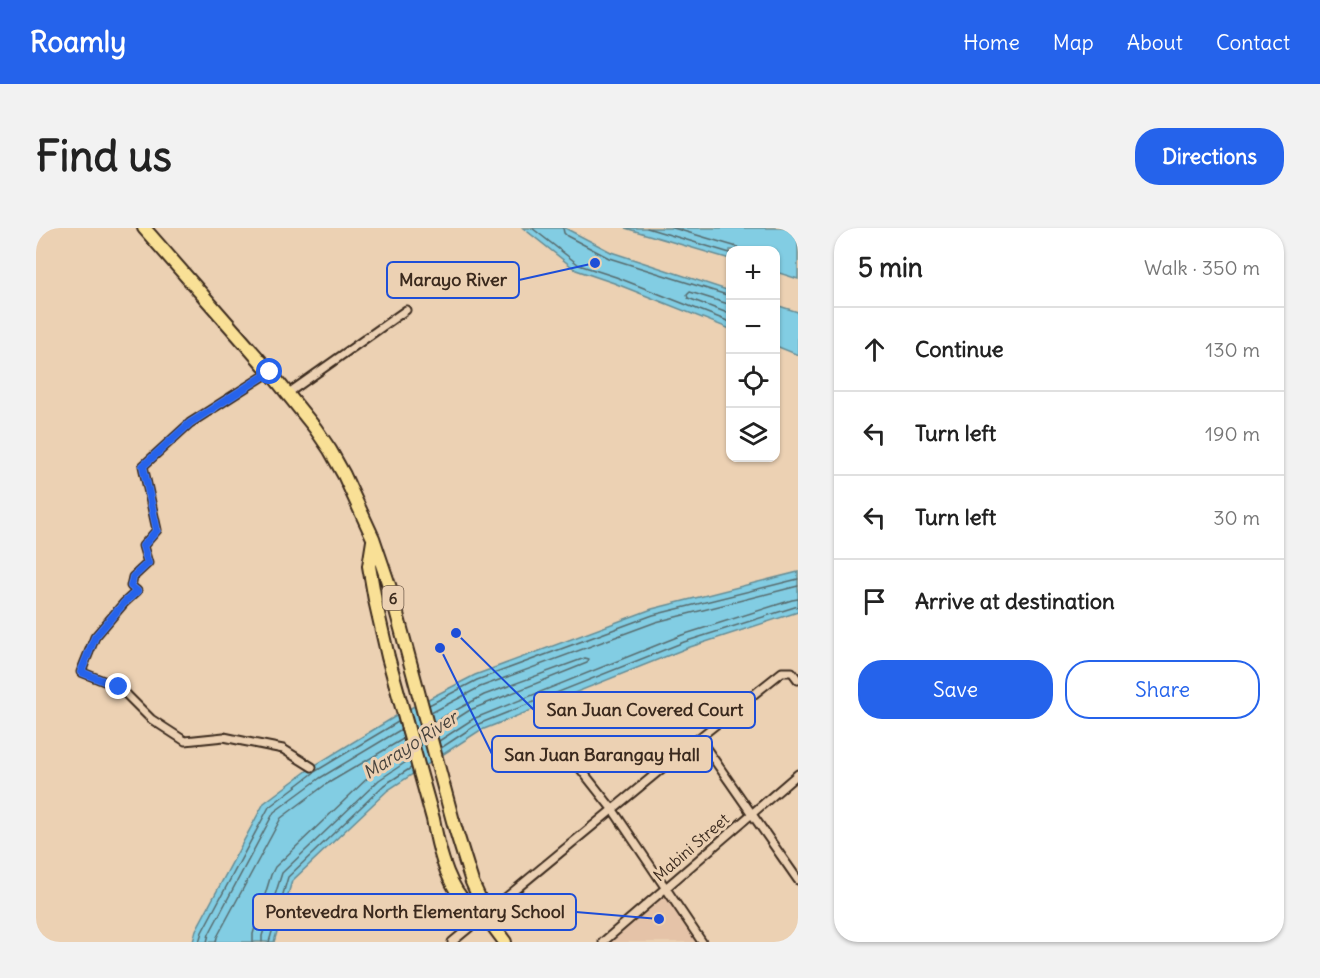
<!DOCTYPE html>
<meta charset="utf-8">
<style>
:root{--surface:#fff;--page:#f2f2f2;--text:#222;--muted:#767676;--line:#e0e0e0;--accent:#2563eb}
body{margin:0;font-family:Delius,sans-serif;background:var(--page);color:var(--text)}
.controls{position:absolute;right:18px;top:18px;display:grid;overflow:hidden;border-radius:12px;box-shadow:0 2px 4px #0004}
.controls button{width:54px;height:54px;display:grid;place-items:center;padding:0;border:0;border-bottom:2px solid var(--line);background:var(--surface);color:var(--text);font:30px sans-serif}
.stop{position:absolute;width:18px;height:18px;margin:-14px;border:4px solid #2563eb;border-radius:50%;background:#fff}
.stop.end{background:#2563eb;border-color:#fff;box-shadow:0 2px 6px #0008}
.list{margin:0;padding:0;list-style:none}
h2{display:flex;justify-content:space-between;align-items:center;height:78px;margin:0;padding:0 24px;font-size:26px}
h2 small{font-size:20px;font-weight:400;color:var(--muted)}
.list li{display:grid;grid-template-columns:39px 1fr auto;gap:18px;align-items:center;box-sizing:border-box;height:84px;padding:0 24px;border-top:2px solid var(--line)}
.list b{display:block;font-size:22px;white-space:nowrap}
.list em{font-size:20px;font-style:normal;color:var(--muted)}
.actions{display:flex;gap:12px;padding:18px 24px}
.actions a{flex:1;padding:14px 0;border:2px solid var(--accent);border-radius:24px;text-align:center;font-size:21px;color:var(--accent)}
.actions .main{background:var(--accent);color:#fff}
.icon{flex:none;width:33px;height:33px;fill:none;stroke:currentColor;stroke-width:2;stroke-linecap:round;stroke-linejoin:round}
.map{position:relative;flex:none;width:762px;height:714px;overflow:hidden;border-radius:24px}
header{display:flex;align-items:center;gap:36px;box-sizing:border-box;height:84px;padding:0 30px;background:var(--accent);color:#fff}
header strong{font-size:28px}
nav{display:flex;gap:33px;margin-inline-start:auto;font-size:21px}
.intro{display:flex;align-items:center;justify-content:space-between;box-sizing:border-box;height:144px;padding:0 36px}
h1{margin:0;font-size:42px}
.button{padding:15px 27px;border-radius:24px;background:var(--accent);color:#fff;font-size:21px;font-weight:700}
main{display:flex;gap:36px;padding:0 36px}
aside{flex:1;background:var(--surface);border-radius:24px;box-shadow:0 2px 4px #0004}
.map>svg:first-child{display:block}
</style>
<header>
<strong>Roamly</strong>
<nav><a>Home</a><a>Map</a><a>About</a><a>Contact</a></nav>
</header>
<div class="intro"><h1>Find us</h1><a class="button">Directions</a></div>
<main>
<div class="map">
<svg width="762" height="714" viewBox="0 0 762 714">
<rect width="100%" height="100%" fill="#ecd1b3"/>
<filter id="ink" filterUnits="userSpaceOnUse"><feTurbulence type="fractalNoise" baseFrequency=".0167" numOctaves="2"/><feDisplacementMap in="SourceGraphic" scale="12" xChannelSelector="R" yChannelSelector="G"/><feConvolveMatrix kernelMatrix="1 2 1 2 8 2 1 2 1" color-interpolation-filters="sRGB"/></filter>
<g filter="url(#ink)">
<path fill="#e5c3a8" d="M629 667 662 714H573Z"/>
<path fill="#82cde3" stroke="#668c94" stroke-width="1.5" d="M487 0H529L575 24 694 63V101L578 55 540 42Z
M589 0H762V51L740 44V22H694V31Z
M740 77 762 84V127L740 118Z
M762 344V384L651 420 443 503 352 562 256 653 238 714H157L160 702 228 575 276 539 365 485 439 447 616 381Z"/>
<g fill="none" stroke-linecap="round" stroke-linejoin="round">
<path stroke="#576b6d" stroke-width="1.5" d="M496 0 543 37 580 49 694 94
M527 0 528 5 531 8 573 30 694 68
M611 0 694 25
M637 0 698 18 705 22
M694 76 689 75 654 64 651 67 652 70 694 86
M393 477 441 452 617 387 762 351
M395 485 444 459 620 394 762 358
M398 494 448 467 549 430 553 431 551 435 434 482 401 503
M403 513 437 491 646 407 756 372 762 371
M405 520 440 497 648 414 762 378
M163 714 166 704 233 579 280 543 362 494
M171 714 173 706 238 584 284 550 364 502
M180 714 181 709 245 590 289 557 367 511
M217 714V706L235 647 239 639 337 545 370 523
M226 714V708L246 645 343 552 373 532
M233 714 252 649 348 557 375 540"/>
<defs>
<path id="minor" d="M234 144 154 195 107 238 121 302 107 318 112 335 97 349 95 358 101 363 88 375 59 409 45 444 83 459 115 491 149 513 188 509 207 513 247 521 276 539
M251 166 370 82
M663 510 762 652
M543 539 577 582 666 714
M416 714 663 510 746 444H756L762 452
M567 714 762 546
M758 714 762 711"/>
<path id="trunk" d="M108 0 234 144 279 200 294 222 308 247 337 310 354 360 417 593 436 654 450 685 457 698 469 714
M337 313 333 338 339 372 352 429 397 591C402 618 409 649 426 671 432 680 443 686 451 693"/>
</defs>
<use href="#minor" stroke="#3b2a1e" stroke-width="11"/>
<use href="#trunk" stroke="#3b2a1e" stroke-width="16"/>
<use href="#minor" stroke="#ecd1b3" stroke-width="7"/>
<use href="#trunk" stroke="#f9e096" stroke-width="12"/>
</g>
</g>
<g fill="none" stroke-linecap="round" stroke-linejoin="round" filter="url(#ink)">
<path stroke="#2563eb" stroke-width="8" d="M83 459 45 444 59 409 88 375 101 363 95 358 97 349 112 335 107 318 121 302 107 238 154 195 234 144"/>
</g>
<g text-anchor="middle" dominant-baseline="central" stroke-width="6" stroke-linejoin="round" paint-order="stroke">
<rect fill="#ecd1b3" stroke="#705c4b" stroke-width="1.5" x="346.5" y="358" width="21" height="24" rx="4.5"/>
<g font-size="15" font-weight="bold" fill="#3b2a1e">
<text x="357" y="370">6</text>
</g>
<g font-size="16" fill="#3b2a1e" stroke="#ecd1b3">
<text transform="translate(655 619) rotate(-41)">Mabini Street</text>
</g>
<g font-size="18" font-style="italic" fill="#46423c" stroke="#ecd1b3">
<text transform="translate(374 517) rotate(-33)">Marayo River</text>
</g>
</g>
<path fill="none" stroke="#1d4ed8" stroke-width="2" d="M559 35L483 52M420 405L498 482M404 420L456 526M623 691L540 684"/>
<g fill="#1d4ed8" stroke="#ecd1b3" stroke-width="2">
<circle cx="559" cy="35" r="6"/>
<circle cx="420" cy="405" r="6"/>
<circle cx="404" cy="420" r="6"/>
<circle cx="623" cy="691" r="6"/>
</g>
<g fill="#ecd1b3" stroke="#1d4ed8" stroke-width="2">
<rect x="351" y="34" width="132" height="36" rx="6"/>
<rect x="498" y="464" width="221" height="36" rx="6"/>
<rect x="456" y="508" width="220" height="36" rx="6"/>
<rect x="217" y="666" width="323" height="36" rx="6"/>
</g>
<g font-size="18" text-anchor="middle" font-weight="bold" fill="#3b2a1e">
<text x="417" y="58">Marayo River</text>
<text x="609" y="488">San Juan Covered Court</text>
<text x="566" y="533">San Juan Barangay Hall</text>
<text x="379" y="690">Pontevedra North Elementary School</text>
</g>
</svg>
<div class="controls">
<button>+</button>
<button>−</button>
<button><svg class="icon" aria-label="locate" viewBox="0 0 24 24"><circle cx="12" cy="12" r="6"/><path d="M12 2v4M12 18v4M2 12h4M18 12h4"/></svg></button>
<button><svg class="icon" aria-label="layers" viewBox="0 0 24 24"><path d="M12 4l9 5-9 5-9-5zM3 14l9 5 9-5"/></svg></button>
</div>
<div class="stop" style="left:234px;top:144px"></div>
<div class="stop end" style="left:83px;top:459px"></div>
</div>
<aside>
<h2>5 min<small>Walk · 350 m</small></h2>
<ul class="list">
<li><svg class="icon" aria-label="ahead" viewBox="0 0 24 24"><path d="M12 20V5M6 11l6-6 6 6"/></svg><div><b>Continue</b></div><em>130 m</em></li>
<li><svg class="icon" aria-label="left" viewBox="0 0 24 24"><path d="M17 20v-9H6M10 6l-5 5 5 5"/></svg><div><b>Turn left</b></div><em>190 m</em></li>
<li><svg class="icon" aria-label="left" viewBox="0 0 24 24"><path d="M17 20v-9H6M10 6l-5 5 5 5"/></svg><div><b>Turn left</b></div><em>30 m</em></li>
<li><svg class="icon" aria-label="arrive" viewBox="0 0 24 24"><path d="M6 21V4h12l-3 4 3 4H6"/></svg><div><b>Arrive at destination</b></div></li>
</ul>
<div class="actions"><a class="main">Save</a><a>Share</a></div>
</aside>
</main>
